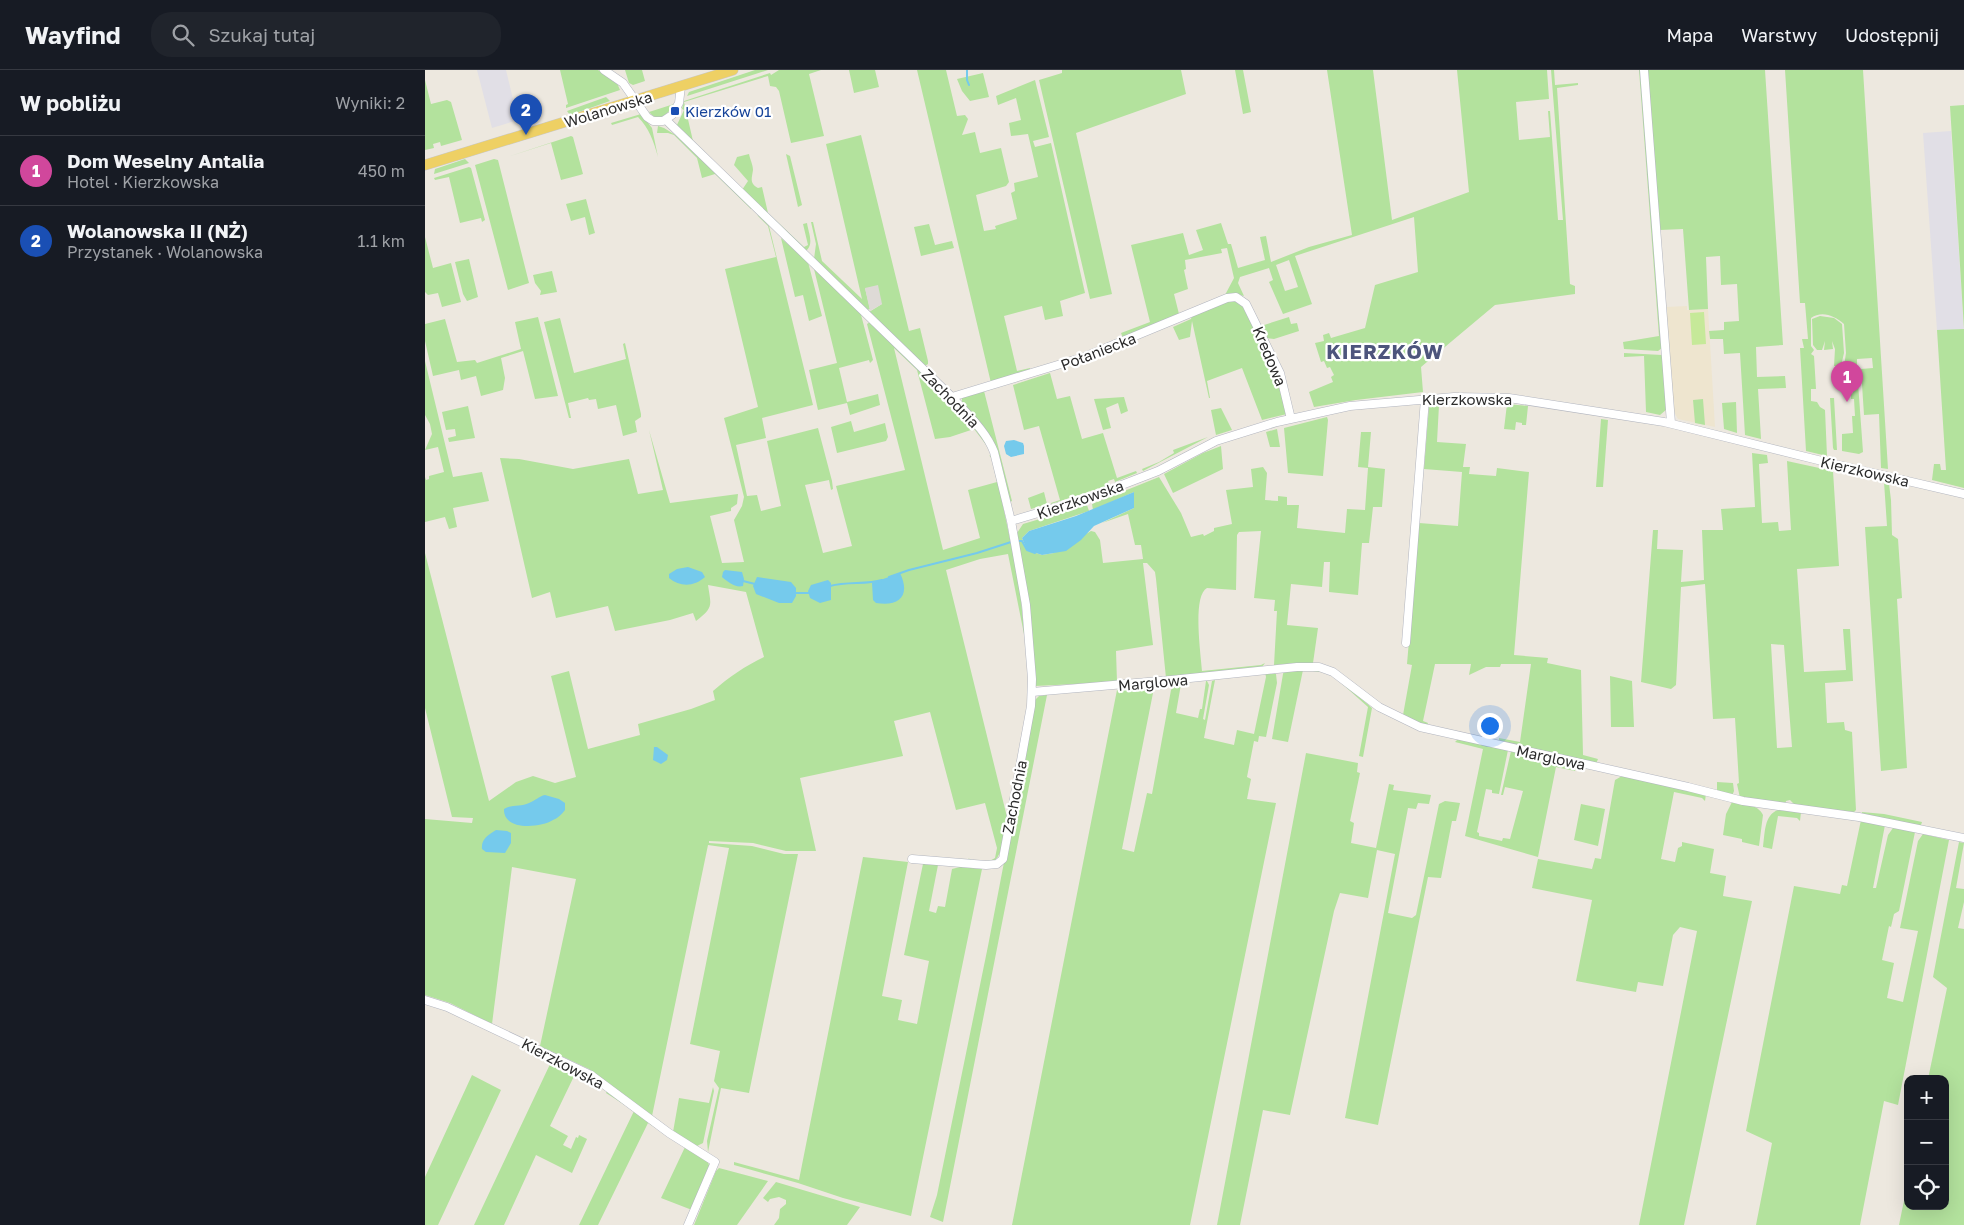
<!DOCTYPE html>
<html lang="pl">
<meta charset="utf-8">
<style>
:root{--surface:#171b24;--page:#20242c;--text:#f1f3f6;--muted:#9ea1a6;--line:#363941;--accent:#d93025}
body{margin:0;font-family:"Golos Text",sans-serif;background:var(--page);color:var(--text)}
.controls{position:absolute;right:15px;bottom:15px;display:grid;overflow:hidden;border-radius:10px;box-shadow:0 5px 20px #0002}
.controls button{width:45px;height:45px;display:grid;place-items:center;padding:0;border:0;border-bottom:1px solid var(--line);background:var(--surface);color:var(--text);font:25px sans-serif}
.you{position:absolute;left:1064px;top:655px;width:18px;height:18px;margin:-12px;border:4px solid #fff;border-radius:50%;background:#1a73e8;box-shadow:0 0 0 8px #1a73e833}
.badge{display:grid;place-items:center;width:32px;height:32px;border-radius:50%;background:var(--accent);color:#fff;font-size:16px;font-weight:700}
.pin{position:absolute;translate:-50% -41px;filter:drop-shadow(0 1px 2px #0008)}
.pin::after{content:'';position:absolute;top:26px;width:18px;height:15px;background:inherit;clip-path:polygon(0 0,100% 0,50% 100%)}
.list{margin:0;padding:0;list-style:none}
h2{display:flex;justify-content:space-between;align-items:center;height:65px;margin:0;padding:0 20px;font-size:21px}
h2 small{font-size:16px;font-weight:400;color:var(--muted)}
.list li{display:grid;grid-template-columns:32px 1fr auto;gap:15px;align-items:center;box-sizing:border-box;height:70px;padding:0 20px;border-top:1px solid var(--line)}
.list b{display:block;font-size:19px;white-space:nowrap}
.list p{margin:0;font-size:16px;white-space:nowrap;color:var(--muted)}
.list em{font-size:16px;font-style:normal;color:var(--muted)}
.icon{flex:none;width:28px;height:28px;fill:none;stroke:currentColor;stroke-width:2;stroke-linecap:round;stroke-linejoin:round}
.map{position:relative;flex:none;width:1539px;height:1155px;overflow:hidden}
header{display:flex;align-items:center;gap:30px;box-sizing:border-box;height:70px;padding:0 25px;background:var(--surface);border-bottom:1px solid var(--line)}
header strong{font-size:24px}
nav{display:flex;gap:28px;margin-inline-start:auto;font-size:18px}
.search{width:350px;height:45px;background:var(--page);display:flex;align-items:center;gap:12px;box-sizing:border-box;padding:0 18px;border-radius:20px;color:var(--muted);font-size:19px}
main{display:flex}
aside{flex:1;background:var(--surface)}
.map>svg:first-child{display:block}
</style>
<header>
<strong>Wayfind</strong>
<div class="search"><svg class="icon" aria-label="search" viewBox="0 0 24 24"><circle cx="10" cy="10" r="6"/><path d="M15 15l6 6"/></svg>Szukaj tutaj</div>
<nav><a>Mapa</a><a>Warstwy</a><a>Udostępnij</a></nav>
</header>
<main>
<aside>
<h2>W pobliżu<small>Wyniki: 2</small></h2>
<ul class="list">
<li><span class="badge" style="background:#d1479c">1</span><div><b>Dom Weselny Antalia</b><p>Hotel · Kierzkowska</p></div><em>450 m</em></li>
<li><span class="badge" style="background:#1a4fb4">2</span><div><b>Wolanowska II (NŻ)</b><p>Przystanek · Wolanowska</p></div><em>1.1 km</em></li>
</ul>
</aside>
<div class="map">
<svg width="1539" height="1155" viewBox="0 0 1539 1155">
<rect width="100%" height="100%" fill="#ede8df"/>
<path fill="#e1dfe6" d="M52 0H81L93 50 67 58Z
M1526 61 1539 260H1512L1498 63Z"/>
<path fill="#eee5cf" d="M1262 236V240L1283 239 1290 357 1253 349 1247 338 1240 237Z"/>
<path fill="#b3e29d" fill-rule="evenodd" d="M135 0H173L192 13 195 20 141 38V35L143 34Z
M200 0H217L220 11 208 15 204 13Z
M330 0H343L262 26 264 22Z
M354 0H396L384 4 399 66 366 73 354 21 351 17 345 16 343 6 259 32 268 71 290 92 288 93 251 57 259 40 257 39 259 31 345 3 346 5Z
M424 0H450L454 17 429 23Z
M492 0H521L532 46 540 45 543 49 537 65 550 62 555 83 576 78 584 112 581 116 551 125 559 161 571 159 570 156 592 149 586 123 590 121 589 113 613 107 603 64 586 66 584 53 596 50 591 28 573 35 571 26 610 10 624 67 608 71 610 77 626 73 660 223 635 231 638 246 620 250 617 236 579 246 592 301 605 298V302L566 313Z
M637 0H756L761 24 651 63 687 224 665 229 614 10 637 3Z
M810 0H818L826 42 818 44Z
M902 0H948L967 150 1044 122 1032 0H1122L1124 29 1091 32 1094 70 1125 67 1123 41H1125L1133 150H1138L1126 0H1129L1130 15 1153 13V15L1132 18 1145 214 1150 216V224L1070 235 996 297 998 322 931 330 889 337 884 322 908 312 906 307 909 305 905 297 902 298 899 291 896 292 890 273 899 271 898 265 904 263 906 268 940 258 950 215 993 202 989 147 870 186 887 234 858 244 844 212 848 210 844 198 815 207 813 213 819 226 809 223 800 225 809 208 802 178 796 179 797 183 760 190 761 199 759 200 763 219 749 224 754 244 698 268 696 263 725 252 706 175 758 163 764 185 778 180 771 160 796 153 803 174H806L813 198 840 190 835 167 841 166 846 192 884 177 927 165ZM864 190 873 217 860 221 851 195Z
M1214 0H1216L1237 278 1233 281 1199 279 1198 272 1234 266Z
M1221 0H1340L1358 275 1331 277 1332 307 1360 306 1361 318 1333 319 1336 369 1320 365 1315 283 1299 284 1298 269H1285L1284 261 1299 260V252L1314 251 1312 214 1296 215 1295 186 1281 187 1283 239 1264 240 1258 159 1235 160Z
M1360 0H1438L1463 399 1456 398 1454 344 1439 345 1436 299 1448 298 1447 288 1432 289V295L1419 296 1421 283 1419 254C1410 246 1397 240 1386 248V276L1389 280 1386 284 1389 286 1391 319H1386V331L1392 332 1395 337 1400 340 1402 386 1381 381 1375 278H1379L1377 269H1383L1380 233H1375Z
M558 3 564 27 545 31 537 21 532 9Z
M0 10 6 34 22 30 26 32 37 70 16 76 15 72 8 74 9 78 0 80Z
M181 27 185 31 145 45 142 41Z
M249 34C243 44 234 54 224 42Z
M1539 35V418L1507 410 1509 394H1515L1516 400H1521L1512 260 1539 259 1525 36Z
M216 44 227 58 233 87C229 72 224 58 213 47L187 55 186 53Z
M233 56 239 58 252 66 327 138 326 139 290 104 277 108 272 88 249 65 243 63H232Z
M436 65 484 261 495 258 503 291V294L500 296 444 242 457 234 440 218 445 239 442 240 389 189 391 174 386 152H388L397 191 437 229 401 74Z
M146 66 148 67 158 104 155 105 136 110 126 73 82 87Z
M324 84C325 89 328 95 328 100 327 108 324 113 333 118L337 117 343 143 379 177 383 175 378 154 382 153C383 161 389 173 382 180H379L317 120 323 111 309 95 312 87Z
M361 84 365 86 377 135 373 137Z
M40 89 44 93 9 104 10 99Z
M69 89 73 90 104 213 83 220 50 95Z
M44 97 46 98 60 150 57 152 56 148 35 153 24 107 10 110 9 108Z
M161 129 170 163 164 165 160 147 146 151 141 134Z
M332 145 337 148 344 156 388 335 337 348 341 368 311 375 322 426 332 425 336 441 356 436 342 371 393 358 407 411 408 419 406 420 404 410 380 415 398 483 427 476 411 416 480 400 442 254 445 252 519 324 562 373V376L549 359 525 367 510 369 492 300 469 278 518 480 555 468 543 420 572 412 567 389 564 385 568 388 594 512 600 569 583 484 555 489 521 500 582 747C580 759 579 791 564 793 559 794 553 793 548 793L543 788C551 793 562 793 570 788L572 778 560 733 531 740 505 642 469 651 478 686 375 708 391 781H361L328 773 284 771V773L327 776 359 784H373L324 1023 296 1018 283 1082 282 1071 294 1018 289 1011 295 981 265 974 304 778 283 775 227 1046 164 999 115 976 151 809 87 797 67 954 25 933 0 925V749L47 753 48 748 27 747 0 638V483L64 731 91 712 108 706 130 713 151 707 126 606 144 601 163 679 215 665 213 654 266 639 290 630 288 621C304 607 320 596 339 587L321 522 283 515C286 536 289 537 271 551L268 543 245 550 190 561 183 536 131 548 125 522 107 528 75 388 94 389 148 399 204 389 213 424 238 420 224 360 245 433 313 424 312 434 306 438V441L285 446 297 493 319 492 309 450 317 436 319 427 299 348 333 337 300 199 351 187 343 156Z
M504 154 510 175 527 171 529 178 496 186 489 157Z
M0 167 8 198 26 193 36 232 17 237 13 223 3 225 0 222Z
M356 168 383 192 397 246 384 251 378 225 370 227Z
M44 189 53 227 42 231 38 224 30 192Z
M389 199 435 241 448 290 445 293 444 290 414 298 422 332 453 324 455 335 425 345 422 333 393 340 384 300 412 293Z
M127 201 132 222 115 225 116 221 110 213 108 205Z
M800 231H811L817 235C836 271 854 304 862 344L837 350 817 298 782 311 785 328H784L767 251 765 267 754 270 748 257 766 249 767 246Z
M1395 246 1409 248 1417 254 1419 283 1416 296H1409L1410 279 1407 271 1408 279 1399 280 1400 271 1397 280H1392L1388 275 1387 249Z
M113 247 133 326 110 329 98 281 76 288 80 308 78 320 56 326 51 306 36 310 34 300 8 306 0 271V254L20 249 32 292 50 290 52 293 96 279 90 252Z
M864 247 866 254 872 253 874 261 849 269 841 268 836 256Z
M135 248 149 303 201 289 198 274 200 273 216 344V347L210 351 212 362 198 366 191 335 173 339 171 329 164 330 163 328 143 333 146 348H144L119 252Z
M1199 283 1237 285 1242 339 1235 345 1221 342 1219 286 1199 287Z
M0 291 28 407 57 402 64 431 28 438 32 457 24 459 20 447 0 452V407L1 410 4 409V406L19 402 13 377 0 380 7 364 5 354 0 345Z
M1432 299 1438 382 1434 384 1417 381V364L1428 363 1427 346H1430L1429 329H1426V324L1428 323V314H1425V308L1427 307V300Z
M625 303 632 329 645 326 657 369 678 363 692 408 711 401 712 403 690 412 689 409 683 411 685 415 626 434V433L635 430 614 356 599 360 588 315Z
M559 321 587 431 585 432 567 368 537 334V327Z
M699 327 703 341 696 344 693 333 681 338 686 358 678 360 669 329Z
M1405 328H1409L1412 380H1409L1408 378Z
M1278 329 1280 355 1270 353 1268 330Z
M1311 332 1312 363 1299 359 1297 333Z
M1082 334 1103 336 1101 355H1097V353L1091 352 1090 360 1079 359Z
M1014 335 1012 372 1041 374 1038 397H1045L1044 404 1071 406 1072 398 1104 402 1089 585 1123 588 1122 593 1156 600 1158 685 1173 689 1171 694 1074 672V668L1095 672 1106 594H1076L1075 597H1061L1044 605 1046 594H1010L998 651 1003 653 1002 656 978 645 987 595 982 594 994 453 1033 456 1037 402 999 399 1004 336Z
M43 336 50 368 24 372 23 368 31 366 30 359 21 360 17 342Z
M796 338 807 360 791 365 786 340Z
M902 347 903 350 898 406 863 403 859 358Z
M1176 349 1183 350 1178 417H1171Z
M426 351 429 362 460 353 463 367 461 371 412 383 406 357Z
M852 359 855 377H845L841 362Z
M936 362H946L943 397 960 399 957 437H948L944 473H937L933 525 904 522 905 492H899L897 517 866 514 862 555 893 558 888 593 849 595 852 541H849L850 530 829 528 836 461 814 462 812 465 811 520 782 518C767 526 776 585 777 601L836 595 840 593 837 597 741 608 731 509 730 502 722 493H718L728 575 691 581 692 612 610 616 604 534 592 463 598 454 662 435 664 441 604 461 597 468 602 480 617 485 629 483 666 461 670 462 675 470 678 493 718 489 716 475H710L703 444 677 453 709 438V422L668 440 667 434 734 407 756 443 766 467 778 464 779 466 789 461V458L807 454 801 420 828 417 826 399 838 397 842 403 840 430 853 431V426L862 427V435H874L872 458 920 463 922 439 940 440 943 398 933 397Z
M783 367 718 401 717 399 734 392 749 383 748 380Z
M796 376 798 399 748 423 739 404 778 383Z
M1327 383 1342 385 1343 393 1334 394 1337 453 1353 452 1354 461 1366 460 1362 391 1408 401 1414 496 1372 499 1379 602 1421 600 1418 559H1425L1428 611 1400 613 1402 653 1419 652 1420 660 1427 662 1431 740 1429 742 1371 736 1365 730 1361 731 1360 735 1315 728 1312 714 1314 713 1310 648 1288 649 1280 514 1256 517 1251 615 1246 619 1216 612 1228 460H1233L1232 479 1258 480 1256 512 1279 510 1277 460H1298L1296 439 1330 437ZM1346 574 1359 575 1367 677 1352 678Z
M1459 412 1464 414 1466 430 1467 465 1473 469 1477 528 1472 529 1482 698 1456 701 1440 457 1462 456Z
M619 422 622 434 606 439 603 428Z
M863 600H894L911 607 897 602 878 600 863 672 847 669 858 604 859 601Z
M840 602H848L851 604 852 613 841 667 834 666 833 672 829 671 822 707 826 709 822 729 851 733 765 1155H587L692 620 729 618 697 779 709 782 722 723 727 724 746 620 749 616 756 614 751 643 773 648 775 639H777L781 611H782L784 615 778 649 780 650 787 611 790 610 779 668 809 675 812 660 829 664 841 607Z
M1185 606 1207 611 1209 657H1186Z
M916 611 947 638 938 687 934 686 943 637 915 612Z
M622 625 518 1152 505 1147 512 1125 563 876 610 630 614 626Z
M1033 669 1083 680 1074 724 1067 723V720L1061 719 1052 762 1054 763V766L1077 771 1078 768 1085 769 1098 721 1080 717 1078 725H1076L1086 681 1151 695 1150 701 1131 697 1113 787 1040 766 1058 679 1030 672Z
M881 683 933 693 932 702 935 703 925 751 929 753 926 773 951 778 964 714 969 715 968 720 1006 725 1004 734 993 733 991 739 983 738 963 843 987 848 991 845 1014 734 1020 731 1035 733 1031 751H1027L1016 808 1003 807 953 1055 920 1048 970 784 952 780 943 828 915 823 909 841 865 1045 838 1040 815 1155H792Z
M1197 706 1281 724 1280 731 1277 728 1249 722 1236 789 1250 792 1253 778 1257 776V772L1289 779 1285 803 1301 806 1298 826 1327 831 1259 1155H1214L1272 861 1255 857 1248 865 1238 916 1213 912 1211 922 1151 911 1167 830 1107 818 1113 789 1167 799 1170 788 1176 789 1190 710Z
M1292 712 1308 713 1309 721 1307 726 1292 722Z
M1307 732C1318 734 1333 734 1338 745L1334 776 1317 772V769L1298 765 1301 744Z
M1156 734 1180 739 1173 776 1149 770Z
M1353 740 1376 742 1375 751 1372 748 1353 746 1347 779 1338 777C1340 763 1339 745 1353 740Z
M1437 742 1459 744 1497 752 1495 758 1437 744Z
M1436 750 1460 755 1448 818H1451L1463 765 1468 758 1490 762 1474 841 1469 844 1466 857 1464 856 1457 890 1469 893 1462 928 1478 932 1493 861 1475 858 1493 771 1498 764 1524 770 1473 1035 1459 1031 1435 1155H1331L1347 1073 1321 1061 1369 816 1415 824 1417 815 1422 816Z
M1534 772 1539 773 1531 818 1539 819V832L1533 858 1539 859V1155H1474L1483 1111V1136H1520V1009H1503L1522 918 1508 907Z
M438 787 483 792 457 926 477 930 473 950 492 954 504 891 479 885 498 794 513 795 504 841 511 843 513 836 520 837 527 799 535 797 557 799 486 1146 418 1128 373 1113 309 1095V1092L374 1110Z
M127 990 152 1000 125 1056 143 1066 138 1075 146 1079 151 1067 153 1068 154 1065 162 1069 147 1103 111 1085 79 1155H49Z
M47 1005 76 1020 13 1155H0V1107Z
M288 1017 289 1021 278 1073 272 1076 248 1062 254 1028 284 1033Z
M182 1021 283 1092 285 1099 267 1140 236 1128 260 1077 223 1053 173 1155H154L209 1041 181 1023Z
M294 1098 343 1111 312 1155H269L291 1101Z
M351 1112 435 1137 422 1155H349L354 1148 355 1139 361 1134V1130L354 1127 345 1129 343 1132 338 1128Z"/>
<path fill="#c6e999" d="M1279 242 1281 274 1267 275 1265 243Z"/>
<path fill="#dedad6" d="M453 215 457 234 445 241 440 218Z"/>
<path fill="#75caec" d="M589 370 598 373 599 376V384L586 387 581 384 579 376 581 371Z
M709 422V438L669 456 656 470 641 481 617 485 602 480 597 468 604 461 651 446Z
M263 497 277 502 280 507C269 517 255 517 244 508V504L252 499Z
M300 500 317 502 319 509 318 516C310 518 303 512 297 507L298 502Z
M475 503C486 526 474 537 451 533L448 530 447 513Z
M332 507 366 512 371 518V526L367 533H354L331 524 328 516Z
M403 510 406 513V530L395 533 385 528 383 521 386 515Z
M229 677H232L243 685 242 690 236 694 228 690Z
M120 725 134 729 140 733V740C137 744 133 748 128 750 115 758 78 761 79 739 87 734 96 737 104 733 110 731 114 726 120 725Z
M71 760 82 761 86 763V773L80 783 61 782 57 779C56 769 63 765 71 760Z"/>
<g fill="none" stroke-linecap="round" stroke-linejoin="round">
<path stroke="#75caec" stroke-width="2" d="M542 0V10L544 15
M594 471H597L602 480 610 483
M464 507 484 500 552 483 586 472
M318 511 330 514
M405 516C423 511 441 515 457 510
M371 523H384"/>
<defs>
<path id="minor" d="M179 0 198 13 222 47 228 51H238L247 45 254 33 256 16
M1219 0 1246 353
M241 50 527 327C542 344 561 361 569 382L586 451 601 535 607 609 606 636 578 789 572 794 561 795 487 789
M527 327 659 287 802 228 811 227 821 234 855 303 866 349
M586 451 663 428 733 401 791 371 852 352 925 336 1029 327 1084 328 1239 352 1405 393 1539 424
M981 573 1000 329
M607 622 746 610 872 597H894L908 602 954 637 995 657 1263 717 1318 731 1434 747 1539 768
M0 930 22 937 166 1005 244 1063 290 1092 263 1155"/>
<path id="major" d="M0 95 308 0"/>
</defs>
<use href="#minor" stroke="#b2b5bf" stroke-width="9"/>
<use href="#major" stroke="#c8c8c8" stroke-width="11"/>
<use href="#minor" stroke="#fff" stroke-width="8"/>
<use href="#major" stroke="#eed064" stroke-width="10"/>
</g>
<rect fill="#1a4fb4" stroke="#fff" stroke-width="2" x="245" y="36" width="10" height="10" rx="2.5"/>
<g text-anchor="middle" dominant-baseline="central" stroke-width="4.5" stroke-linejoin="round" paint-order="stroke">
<g font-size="15" fill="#2c2c2c" stroke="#fff">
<text transform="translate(183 39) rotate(-17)">Wolanowska</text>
<text transform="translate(673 281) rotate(-21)">Połaniecka</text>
<text transform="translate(845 286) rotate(67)">Kredowa</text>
<text transform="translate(526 328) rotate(46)">Zachodnia</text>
<text x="1042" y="329">Kierzkowska</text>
<text transform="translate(1440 401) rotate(13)">Kierzkowska</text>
<text transform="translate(655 429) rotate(-19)">Kierzkowska</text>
<text transform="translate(728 612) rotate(-5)">Marglowa</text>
<text transform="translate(1126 687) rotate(12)">Marglowa</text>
<text transform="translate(589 727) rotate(-79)">Zachodnia</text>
<text transform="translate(138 993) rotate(28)">Kierzkowska</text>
</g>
<g font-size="15" fill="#164399" stroke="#fff" text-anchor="start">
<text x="260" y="41">Kierzków 01</text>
</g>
<g font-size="20" font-weight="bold" letter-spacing="1" fill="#4d557c" stroke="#fff">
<text x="960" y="281">KIERZKÓW</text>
</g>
</g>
</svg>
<div class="controls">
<button>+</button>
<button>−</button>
<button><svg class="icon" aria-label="locate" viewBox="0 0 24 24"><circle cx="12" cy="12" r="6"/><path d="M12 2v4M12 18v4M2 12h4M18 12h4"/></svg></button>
</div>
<div class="you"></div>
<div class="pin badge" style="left:1422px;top:332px;background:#d1479c">1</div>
<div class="pin badge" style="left:101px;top:65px;background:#1a4fb4">2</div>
</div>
</main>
